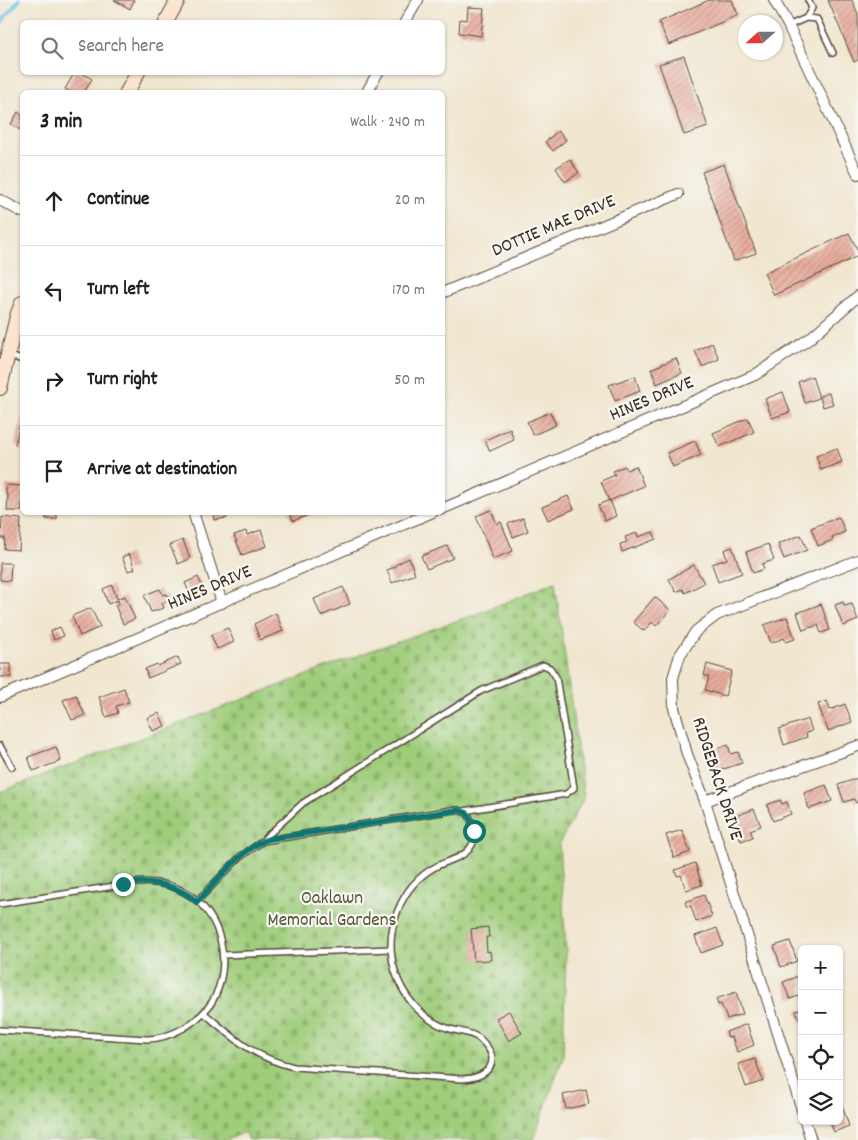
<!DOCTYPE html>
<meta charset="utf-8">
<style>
:root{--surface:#fff;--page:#f2f2f2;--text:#222;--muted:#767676;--line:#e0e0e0}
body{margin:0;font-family:Dekko,sans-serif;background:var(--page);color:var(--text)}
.controls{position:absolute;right:15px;bottom:15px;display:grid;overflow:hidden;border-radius:8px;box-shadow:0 1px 4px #0004}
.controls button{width:45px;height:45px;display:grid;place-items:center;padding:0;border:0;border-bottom:1px solid var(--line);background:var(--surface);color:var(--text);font:25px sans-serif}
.compass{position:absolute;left:738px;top:15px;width:45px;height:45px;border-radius:50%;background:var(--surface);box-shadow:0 1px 4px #0004;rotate:249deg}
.stop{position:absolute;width:15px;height:15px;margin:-11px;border:4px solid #0f766e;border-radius:50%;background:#fff}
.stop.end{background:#0f766e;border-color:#fff;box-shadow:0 1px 5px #0008}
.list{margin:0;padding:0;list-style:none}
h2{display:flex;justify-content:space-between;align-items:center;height:65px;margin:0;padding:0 20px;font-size:21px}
h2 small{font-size:16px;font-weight:400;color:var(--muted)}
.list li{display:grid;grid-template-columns:32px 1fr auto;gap:15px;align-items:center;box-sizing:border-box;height:90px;padding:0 20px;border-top:1px solid var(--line)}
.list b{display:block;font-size:19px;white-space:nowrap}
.list em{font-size:16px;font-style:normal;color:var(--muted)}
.icon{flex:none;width:28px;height:28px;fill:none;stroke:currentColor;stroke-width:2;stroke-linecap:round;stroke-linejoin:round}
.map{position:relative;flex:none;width:858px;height:1140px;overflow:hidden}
.search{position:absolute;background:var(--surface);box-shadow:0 1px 4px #0004;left:20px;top:20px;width:425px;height:55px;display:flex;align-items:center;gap:12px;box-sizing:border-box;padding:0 18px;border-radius:8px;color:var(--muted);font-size:19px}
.panel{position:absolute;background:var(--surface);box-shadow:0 1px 4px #0004;left:20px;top:90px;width:425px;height:425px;border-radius:8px}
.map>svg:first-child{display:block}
</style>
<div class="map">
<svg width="858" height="1140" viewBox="0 0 858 1140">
<defs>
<pattern id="cemetery-stones" width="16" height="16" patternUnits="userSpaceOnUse" patternTransform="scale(1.25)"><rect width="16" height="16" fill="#9fcd7a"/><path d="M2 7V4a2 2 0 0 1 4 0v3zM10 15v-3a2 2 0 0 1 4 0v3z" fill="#8ab069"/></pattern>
<pattern id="building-hatch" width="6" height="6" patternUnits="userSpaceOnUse" patternTransform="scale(1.25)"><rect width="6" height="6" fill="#e8ad9d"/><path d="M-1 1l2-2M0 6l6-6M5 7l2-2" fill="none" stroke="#bd8d7f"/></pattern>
</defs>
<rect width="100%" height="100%" fill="#f6f6f2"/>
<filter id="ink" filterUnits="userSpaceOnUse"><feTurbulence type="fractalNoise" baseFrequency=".02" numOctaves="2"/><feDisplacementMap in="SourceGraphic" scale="10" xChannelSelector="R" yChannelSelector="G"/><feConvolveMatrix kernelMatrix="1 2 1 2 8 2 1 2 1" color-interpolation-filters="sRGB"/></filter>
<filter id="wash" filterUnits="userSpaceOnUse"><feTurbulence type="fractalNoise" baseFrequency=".0096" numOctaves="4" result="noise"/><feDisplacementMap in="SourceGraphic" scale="20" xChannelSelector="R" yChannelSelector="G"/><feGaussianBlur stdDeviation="1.12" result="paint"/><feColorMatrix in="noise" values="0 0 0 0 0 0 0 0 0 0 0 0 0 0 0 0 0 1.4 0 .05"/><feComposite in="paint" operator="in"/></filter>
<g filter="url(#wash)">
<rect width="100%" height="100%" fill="#f1e6cf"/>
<path fill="url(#cemetery-stones)" stroke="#6d7c4c" d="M555 582 584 798 559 844 566 950 563 1057 534 1138 532 1140H249L245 1132 227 1140H0V792L375 649 479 613Z"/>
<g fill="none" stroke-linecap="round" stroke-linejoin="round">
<path stroke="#67c3e5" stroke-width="4" d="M0 24 19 0"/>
</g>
<g id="blocks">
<path fill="url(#building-hatch)" d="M114 0H134L130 9Z
M709 0H732L738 15 669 45 659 22Z
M828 0H852L858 14V60L854 62Z
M468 7 484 8 481 36 459 33 460 19 467 20Z
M684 56 708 127 684 135 659 64Z
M75 72H80L92 79 84 92H70L65 89Z
M18 112 22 115V131L11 124Z
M558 131 566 140 553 151 545 142Z
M570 159 579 173 565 182 556 168Z
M724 164 756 253 734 261 702 172Z
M849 233 858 251V256L774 295 764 273Z
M712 343 719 359 702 367 695 351Z
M676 358 682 373 657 384 651 369Z
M635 376 640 391 615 401 609 385Z
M812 376 819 398 805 403 798 382Z
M783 392 790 412 772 418 765 399Z
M829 393 833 404 823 407 820 396Z
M550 412 556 425 533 435 527 422Z
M22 415V447L15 445Z
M748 418 754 432 719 447 713 433Z
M510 429 514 440 490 451 485 440Z
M695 441 701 455 673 467 667 453Z
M837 448 842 462 821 470 816 456Z
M625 466 627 470 636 466 644 486 609 501 601 481 615 475 613 471Z
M6 485 22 486V511H7L8 495H6Z
M568 496 574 509 548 520 542 507Z
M610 500 616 516 605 521 598 505Z
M491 510 497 524 501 522 513 551 493 559 476 516Z
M46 512H57V519H46Z
M213 512H226L227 518 214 520Z
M289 512H314V513L293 521Z
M2 517 21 519 19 550 4 549 5 538H1Z
M839 517 845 532 832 537 833 540 818 546 811 528Z
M523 518 528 531 513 537 508 524Z
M261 530 267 546 242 555 234 535 246 531 247 535Z
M653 532 656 539 622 552 620 544 627 542 625 537 637 533 638 537Z
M801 535 807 550 784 559 778 544Z
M183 540 190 559 178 564 170 545Z
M768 544 774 560 762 564 764 569 753 573 746 552Z
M447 546 453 558 427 569 421 556Z
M732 547 742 573 718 582 712 564 727 559 724 550Z
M129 554 135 569 128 571 122 557Z
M409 558 415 574 392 583 387 570 395 567V565Z
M0 563H11L10 581 0 580Z
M694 565 704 583 685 593 683 589 676 592 669 579Z
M198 577 204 590 191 596 185 583Z
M112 585 117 599 125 596 135 619 123 624 115 605 119 604 118 600 108 604 103 589Z
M343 587 350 604 321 616 314 599Z
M160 589 163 595 167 594 169 601 162 603 164 608 151 612 144 595Z
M655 597 670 610 656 626 652 622 644 631 633 622Z
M843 602 844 606 852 604 858 620 843 626 835 605Z
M821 604 830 630 821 633 818 625 803 630 797 613Z
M91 608 100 627 80 636 72 616Z
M276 613 283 631 260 640 254 624Z
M787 617 795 639 786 642 784 638 771 643 764 625Z
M60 627 64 636 54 640 51 631Z
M228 628 234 642 217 649 211 635Z
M178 657 181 664 148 678 145 669 157 664 158 666Z
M0 664H11V677H0Z
M707 664 732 671 725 696 705 690 709 677 704 675Z
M124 688 129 702 116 706 118 713 106 717 99 697Z
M76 695 85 715 72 720 63 700Z
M827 701 830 710 845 704 852 722 828 731 818 704Z
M159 713 165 726 153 731 147 718Z
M808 719 812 731 806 733 807 737 784 745 779 729Z
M728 745 731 754 738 752 742 763 718 771 711 751Z
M56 747 61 761 33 771 28 757Z
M858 778V802L856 803 854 799 844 802 838 785Z
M826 785 832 801 809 809 804 793Z
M780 800 782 804 787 802 791 814 773 821 767 805Z
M754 809 761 826 750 830 753 837 741 841 733 817Z
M682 830 690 852 674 858 666 835Z
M695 863 702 885 686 890 681 875 677 876 675 870Z
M704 895 712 916 696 922 691 906 687 907 685 902Z
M488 927 489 937H486L487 952 490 951 491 960 474 961 471 929Z
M717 928 723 945 701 953 695 936Z
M790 941 797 961 781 967 774 946Z
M802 975V995L790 999 783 982Z
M736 992 743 1014 727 1019 721 1004 718 1005 716 999Z
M802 1009V1025L796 1011Z
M509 1011 522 1033 509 1041 496 1018Z
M747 1024 754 1045 737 1052 732 1037 728 1038 726 1032Z
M755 1059 763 1081 746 1087 738 1064Z
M586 1090 589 1104 566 1109 563 1095Z
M842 1106 849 1126 834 1132 830 1121H839V1107Z"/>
</g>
</g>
<g filter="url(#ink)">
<use href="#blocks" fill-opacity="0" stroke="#564639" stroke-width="1"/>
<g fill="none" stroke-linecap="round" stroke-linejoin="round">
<defs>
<path id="service" d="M806 18 812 8 808 0
M788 26 806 18 817 19 833 53
M8 355 22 360
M0 746 12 767
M265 838 303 803 481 691 543 665 550 668 556 677 574 788 566 794 464 811
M197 901 240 857 263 841 452 810H458L467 813C474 823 478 838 470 848 463 858 447 861 437 866 400 885 383 932 395 971 402 995 422 1020 447 1028 458 1032 474 1032 482 1041 504 1063 486 1078 462 1079L294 1067C254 1058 234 1038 204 1013
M0 904 134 883C152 881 171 884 186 893 223 914 233 966 212 1002 205 1013 195 1021 184 1028 173 1034 160 1039 147 1039L0 1030
M223 955 391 949"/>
<path id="minor" d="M774 0 788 25 858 174
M405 22 418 0
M367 92 378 72
M0 200 22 212
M442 293 678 194
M442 509 755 375 809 339 858 296
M193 512 222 603
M0 697 433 512
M705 801 858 746
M802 1110 705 801 687 754 674 708 673 678 680 655 696 631 717 615 858 560
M805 1121 811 1140"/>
<path id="secondary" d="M166 22 178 0
M127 92 138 72
M0 388 17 316 22 303"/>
</defs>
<use href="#service" stroke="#564639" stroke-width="8"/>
<use href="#minor" stroke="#564639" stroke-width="12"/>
<use href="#secondary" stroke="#564639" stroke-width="16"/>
<use href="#service" stroke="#fff" stroke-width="5"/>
<use href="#minor" stroke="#fff" stroke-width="10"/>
<use href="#secondary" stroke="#fde4d1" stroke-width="14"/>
</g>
</g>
<g fill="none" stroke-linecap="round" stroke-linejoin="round" filter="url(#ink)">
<path stroke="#0f766e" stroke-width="6" d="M123 884C150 880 176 884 197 902 216 882 243 847 269 839L458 810 467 813 472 822 474 831"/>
</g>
<g text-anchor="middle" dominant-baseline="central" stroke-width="4.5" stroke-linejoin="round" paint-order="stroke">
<g font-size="19" fill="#3b2a1e" stroke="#f6f6f2">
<text transform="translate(554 227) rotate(-23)">DOTTIE MAE DRIVE</text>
<text transform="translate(652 400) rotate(-23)">HINES DRIVE</text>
<text transform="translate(210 589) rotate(-23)">HINES DRIVE</text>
<text transform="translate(716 779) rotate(72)">RIDGEBACK DRIVE</text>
</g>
<g font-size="19" fill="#545335" stroke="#f6f6f2">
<text x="332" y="899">Oaklawn<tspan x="332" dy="22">Memorial Gardens</tspan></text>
</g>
</g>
</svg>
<div class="controls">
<button>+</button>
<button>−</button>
<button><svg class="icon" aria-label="locate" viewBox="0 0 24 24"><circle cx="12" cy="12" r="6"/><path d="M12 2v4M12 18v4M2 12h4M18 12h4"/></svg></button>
<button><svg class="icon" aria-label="layers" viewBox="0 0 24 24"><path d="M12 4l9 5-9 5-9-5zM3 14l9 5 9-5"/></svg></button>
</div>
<svg class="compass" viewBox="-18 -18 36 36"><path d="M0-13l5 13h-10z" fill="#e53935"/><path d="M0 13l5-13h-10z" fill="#767676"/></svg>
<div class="stop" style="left:474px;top:831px"></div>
<div class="stop end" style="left:123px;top:884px"></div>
<div class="search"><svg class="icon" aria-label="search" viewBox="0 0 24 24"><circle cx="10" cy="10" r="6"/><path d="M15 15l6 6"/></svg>Search here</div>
<section class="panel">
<h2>3 min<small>Walk · 240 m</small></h2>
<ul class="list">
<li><svg class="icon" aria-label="ahead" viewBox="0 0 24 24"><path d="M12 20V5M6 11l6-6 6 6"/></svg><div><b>Continue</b></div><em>20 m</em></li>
<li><svg class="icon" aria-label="left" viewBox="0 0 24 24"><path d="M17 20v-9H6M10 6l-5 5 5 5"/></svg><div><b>Turn left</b></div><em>170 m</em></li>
<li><svg class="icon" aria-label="right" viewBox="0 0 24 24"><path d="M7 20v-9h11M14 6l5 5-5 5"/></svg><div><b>Turn right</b></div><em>50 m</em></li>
<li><svg class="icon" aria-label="arrive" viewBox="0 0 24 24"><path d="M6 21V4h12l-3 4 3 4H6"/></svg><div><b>Arrive at destination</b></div></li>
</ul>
</section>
</div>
